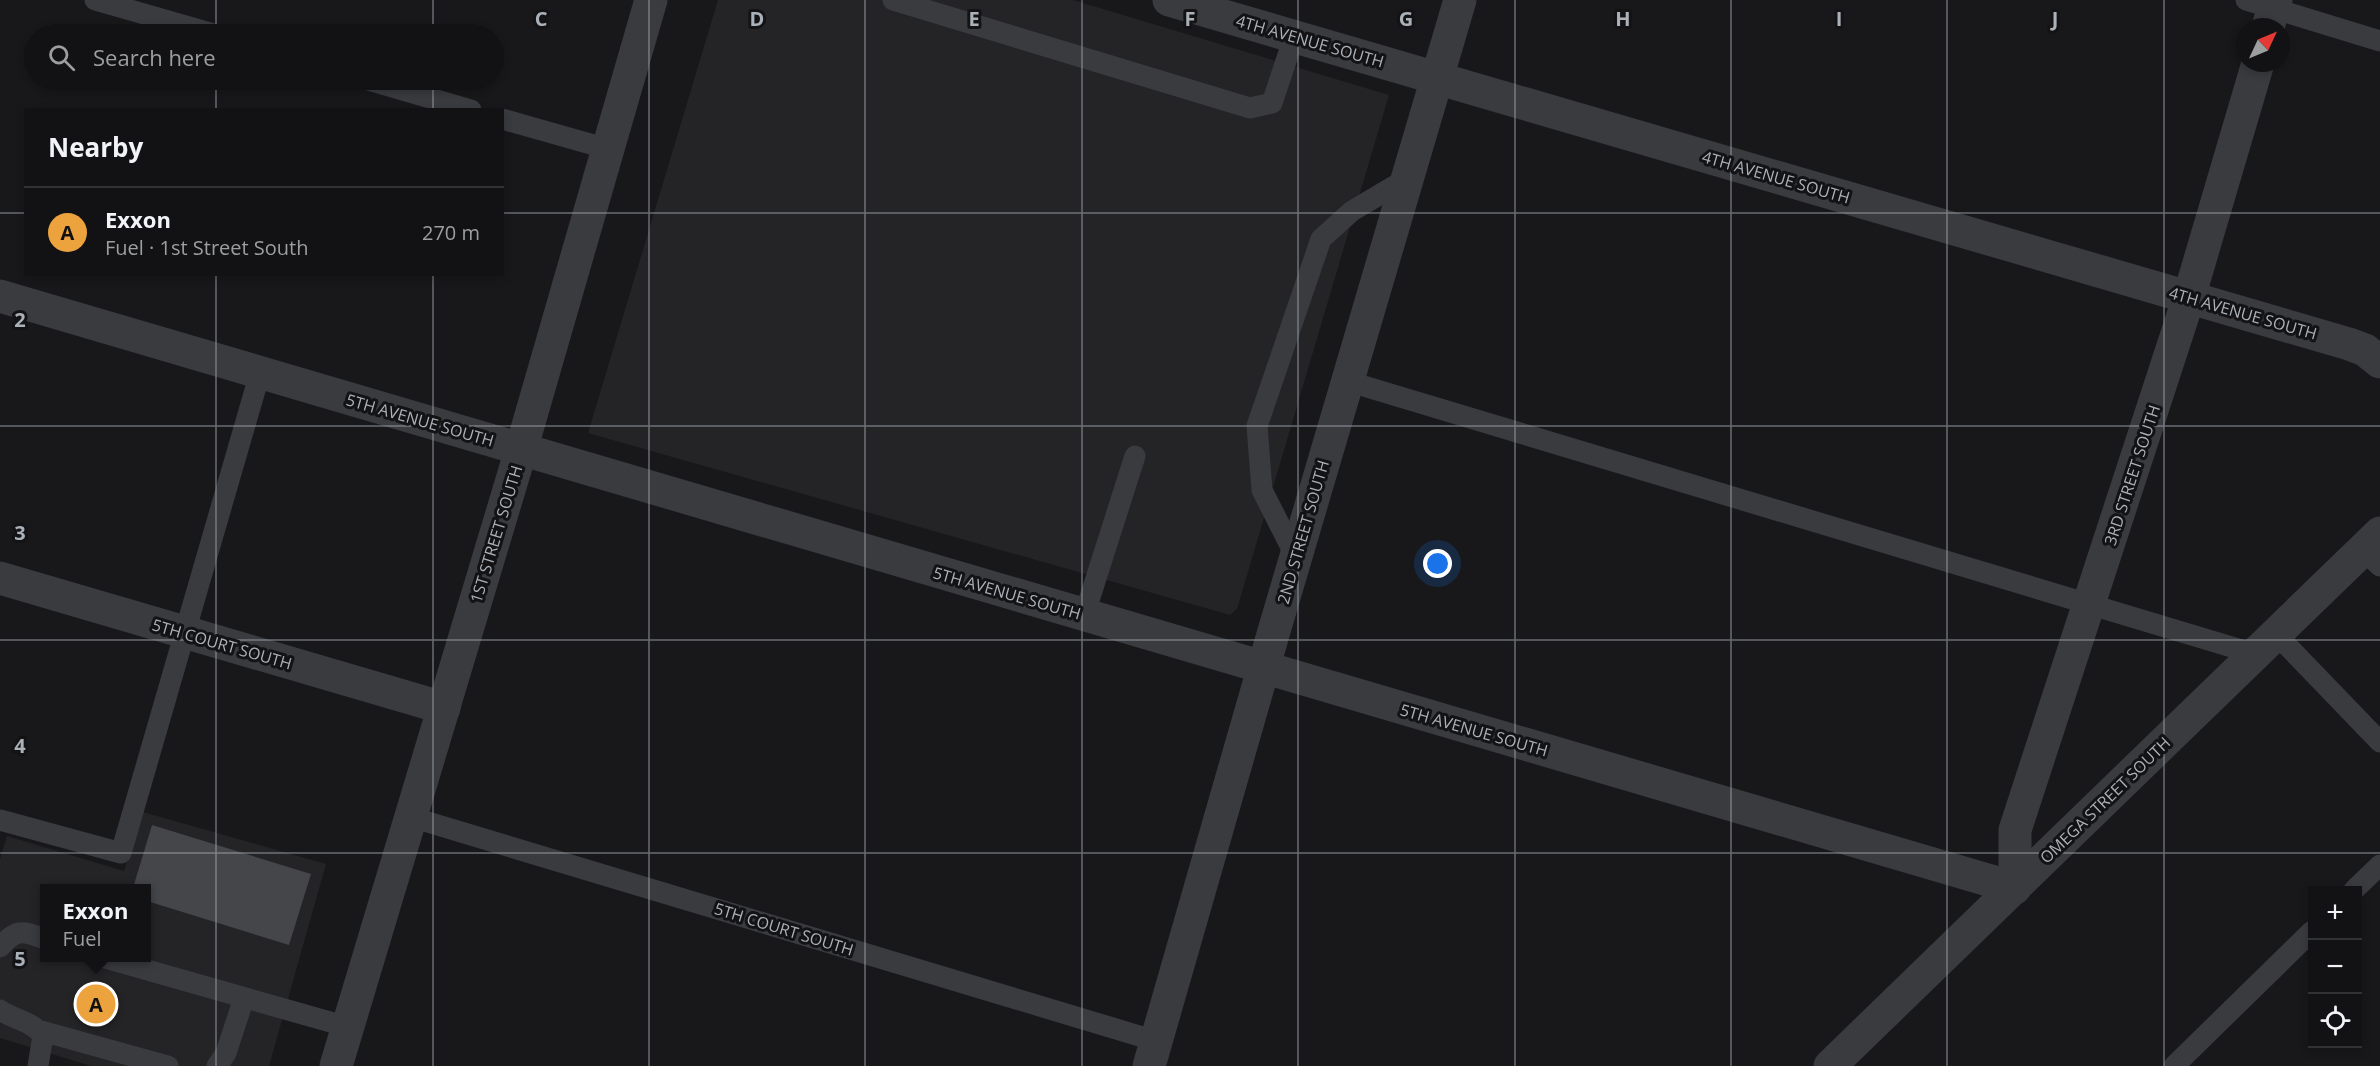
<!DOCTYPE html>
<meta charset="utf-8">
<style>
:root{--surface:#121214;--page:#1f2022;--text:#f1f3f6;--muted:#9c9ea0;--line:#313234;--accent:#eda33d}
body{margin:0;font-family:"Open Sans",sans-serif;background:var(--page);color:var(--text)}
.controls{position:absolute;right:18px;bottom:18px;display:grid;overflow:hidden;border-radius:0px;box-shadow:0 3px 9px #0003}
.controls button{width:54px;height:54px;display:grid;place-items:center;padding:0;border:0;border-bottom:2px solid var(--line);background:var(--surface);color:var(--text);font:30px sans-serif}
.compass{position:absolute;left:2236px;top:18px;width:54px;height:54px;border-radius:50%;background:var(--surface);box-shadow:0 3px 9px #0003;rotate:46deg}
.you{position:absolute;left:1438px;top:564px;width:21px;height:21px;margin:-15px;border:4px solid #fff;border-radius:50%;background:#1a73e8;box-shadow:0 0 0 9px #1a73e833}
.badge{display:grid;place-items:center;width:39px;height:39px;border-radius:50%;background:var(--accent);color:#111;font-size:20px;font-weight:700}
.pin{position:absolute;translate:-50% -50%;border:3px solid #fff;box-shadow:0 2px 6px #0006}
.popup{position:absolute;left:40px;top:884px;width:111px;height:78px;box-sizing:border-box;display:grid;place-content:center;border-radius:0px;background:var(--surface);filter:drop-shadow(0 2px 4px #0005);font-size:20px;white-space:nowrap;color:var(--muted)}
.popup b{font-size:22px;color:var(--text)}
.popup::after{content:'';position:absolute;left:50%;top:100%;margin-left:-12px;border:12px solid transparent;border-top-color:var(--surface)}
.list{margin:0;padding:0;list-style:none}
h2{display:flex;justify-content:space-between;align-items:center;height:78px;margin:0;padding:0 24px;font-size:26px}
h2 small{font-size:20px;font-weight:400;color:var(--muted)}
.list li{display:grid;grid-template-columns:39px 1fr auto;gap:18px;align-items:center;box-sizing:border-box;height:90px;padding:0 24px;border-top:2px solid var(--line)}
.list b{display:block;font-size:22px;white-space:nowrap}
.list p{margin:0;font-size:20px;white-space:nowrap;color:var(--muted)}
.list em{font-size:20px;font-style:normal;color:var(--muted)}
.icon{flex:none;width:33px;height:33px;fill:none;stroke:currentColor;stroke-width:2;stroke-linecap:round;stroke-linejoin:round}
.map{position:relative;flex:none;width:2380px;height:1066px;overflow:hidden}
.search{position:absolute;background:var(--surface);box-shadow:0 3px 9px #0003;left:24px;top:24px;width:480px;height:66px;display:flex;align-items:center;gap:15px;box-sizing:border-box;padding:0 21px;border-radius:33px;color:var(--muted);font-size:22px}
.panel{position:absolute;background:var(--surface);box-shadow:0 3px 9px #0003;left:24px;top:108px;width:480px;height:168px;border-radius:0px}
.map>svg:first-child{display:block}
</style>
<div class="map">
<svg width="2380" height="1066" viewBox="0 0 2380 1066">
<rect width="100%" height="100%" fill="#18181a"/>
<path fill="#242427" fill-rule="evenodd" d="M718 0H1073L1389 95 1237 609 1230 615 588 433Z
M143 812 326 864 269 1066H91L0 1038V859L7 836 124 871ZM45 888H147V958H45Z"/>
<path fill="#45464a" d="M152 825 311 874 289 945 147 901V888H133Z"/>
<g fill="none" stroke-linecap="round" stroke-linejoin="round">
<path stroke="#393b3f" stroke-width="21" d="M95 0 214 34
M893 0 1250 108 1272 103 1294 37
M2246 0 2380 41
M368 80 471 110
M502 119 608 149
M1347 381 2255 654
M2363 550 2380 566
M1296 557 1262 490 1257 426 1321 239 1352 211 1406 179
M1084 616 1135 456
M2276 634 2380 742
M411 817 1156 1041
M0 820 121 853 260 373
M2354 890 2380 865
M0 947C17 928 22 931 45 939
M105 958 348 1027
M0 1010C14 1020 33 1021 43 1036L38 1066
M38 1030 168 1066
M217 1066 226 1053 244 998
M2174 1066 2312 931"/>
<path stroke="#393b3f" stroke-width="33" d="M1169 0 2349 344 2365 350 2380 362
M2268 27 2276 0
M0 296 2015 888V830L2189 297 2258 63
M0 578 444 708
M1149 1066 1274 631 1460 0
M1830 1066 2380 533"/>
<path stroke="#393b3f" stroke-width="33" d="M336 1066 521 450 651 0"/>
</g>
<path fill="none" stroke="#abb1b9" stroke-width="1.5" stroke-opacity="0.55" d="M216 0V34M433 0V34M649 0V1066M865 0V1066M1082 0V1066M1298 0V1066M1515 0V1066M1731 0V1066M1947 0V1066M2164 0V1066M216 80V110M433 80V110M0 213H26M502 213H2380M216 274V1066M433 274V1066M0 426H2380M0 640H2380M0 853H2380"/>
<g text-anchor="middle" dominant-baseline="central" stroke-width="6" stroke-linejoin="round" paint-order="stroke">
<g font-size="16" fill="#abb1b9" stroke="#131315">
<text transform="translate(1310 41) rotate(16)">4TH AVENUE SOUTH</text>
<text transform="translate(1776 177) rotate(16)">4TH AVENUE SOUTH</text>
<text transform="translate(2243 313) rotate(16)">4TH AVENUE SOUTH</text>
<text transform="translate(420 420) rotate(16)">5TH AVENUE SOUTH</text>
<text transform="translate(2132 475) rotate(-72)">3RD STREET SOUTH</text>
<text transform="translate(1303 532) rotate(-74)">2ND STREET SOUTH</text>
<text transform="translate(496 534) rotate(-73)">1ST STREET SOUTH</text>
<text transform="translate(1007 593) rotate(16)">5TH AVENUE SOUTH</text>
<text transform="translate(222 644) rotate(16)">5TH COURT SOUTH</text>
<text transform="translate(1474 730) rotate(16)">5TH AVENUE SOUTH</text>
<text transform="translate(2105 800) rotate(-44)">OMEGA STREET SOUTH</text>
<text transform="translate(784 929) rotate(17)">5TH COURT SOUTH</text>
</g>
</g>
<g font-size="20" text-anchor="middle" font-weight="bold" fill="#abb1b9" stroke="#131315" stroke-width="6" stroke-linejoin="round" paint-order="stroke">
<text x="541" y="26">C</text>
<text x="757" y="26">D</text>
<text x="974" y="26">E</text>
<text x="1190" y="26">F</text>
<text x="1406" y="26">G</text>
<text x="1623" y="26">H</text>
<text x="1839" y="26">I</text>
<text x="2055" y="26">J</text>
<text x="20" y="327">2</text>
<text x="20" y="540">3</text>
<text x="20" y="753">4</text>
<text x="20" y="966">5</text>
</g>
</svg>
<div class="controls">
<button>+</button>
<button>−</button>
<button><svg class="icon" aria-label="locate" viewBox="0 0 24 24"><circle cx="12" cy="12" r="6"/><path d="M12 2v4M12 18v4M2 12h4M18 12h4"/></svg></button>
</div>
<svg class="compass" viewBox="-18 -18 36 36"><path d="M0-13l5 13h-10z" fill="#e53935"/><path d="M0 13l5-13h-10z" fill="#9c9ea0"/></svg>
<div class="you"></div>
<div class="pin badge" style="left:96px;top:1004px">A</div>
<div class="popup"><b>Exxon</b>Fuel</div>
<div class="search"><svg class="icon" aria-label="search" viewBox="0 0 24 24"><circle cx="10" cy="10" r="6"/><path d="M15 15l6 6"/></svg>Search here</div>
<section class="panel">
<h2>Nearby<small></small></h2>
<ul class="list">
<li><span class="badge">A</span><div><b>Exxon</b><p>Fuel · 1st Street South</p></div><em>270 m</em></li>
</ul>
</section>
</div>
